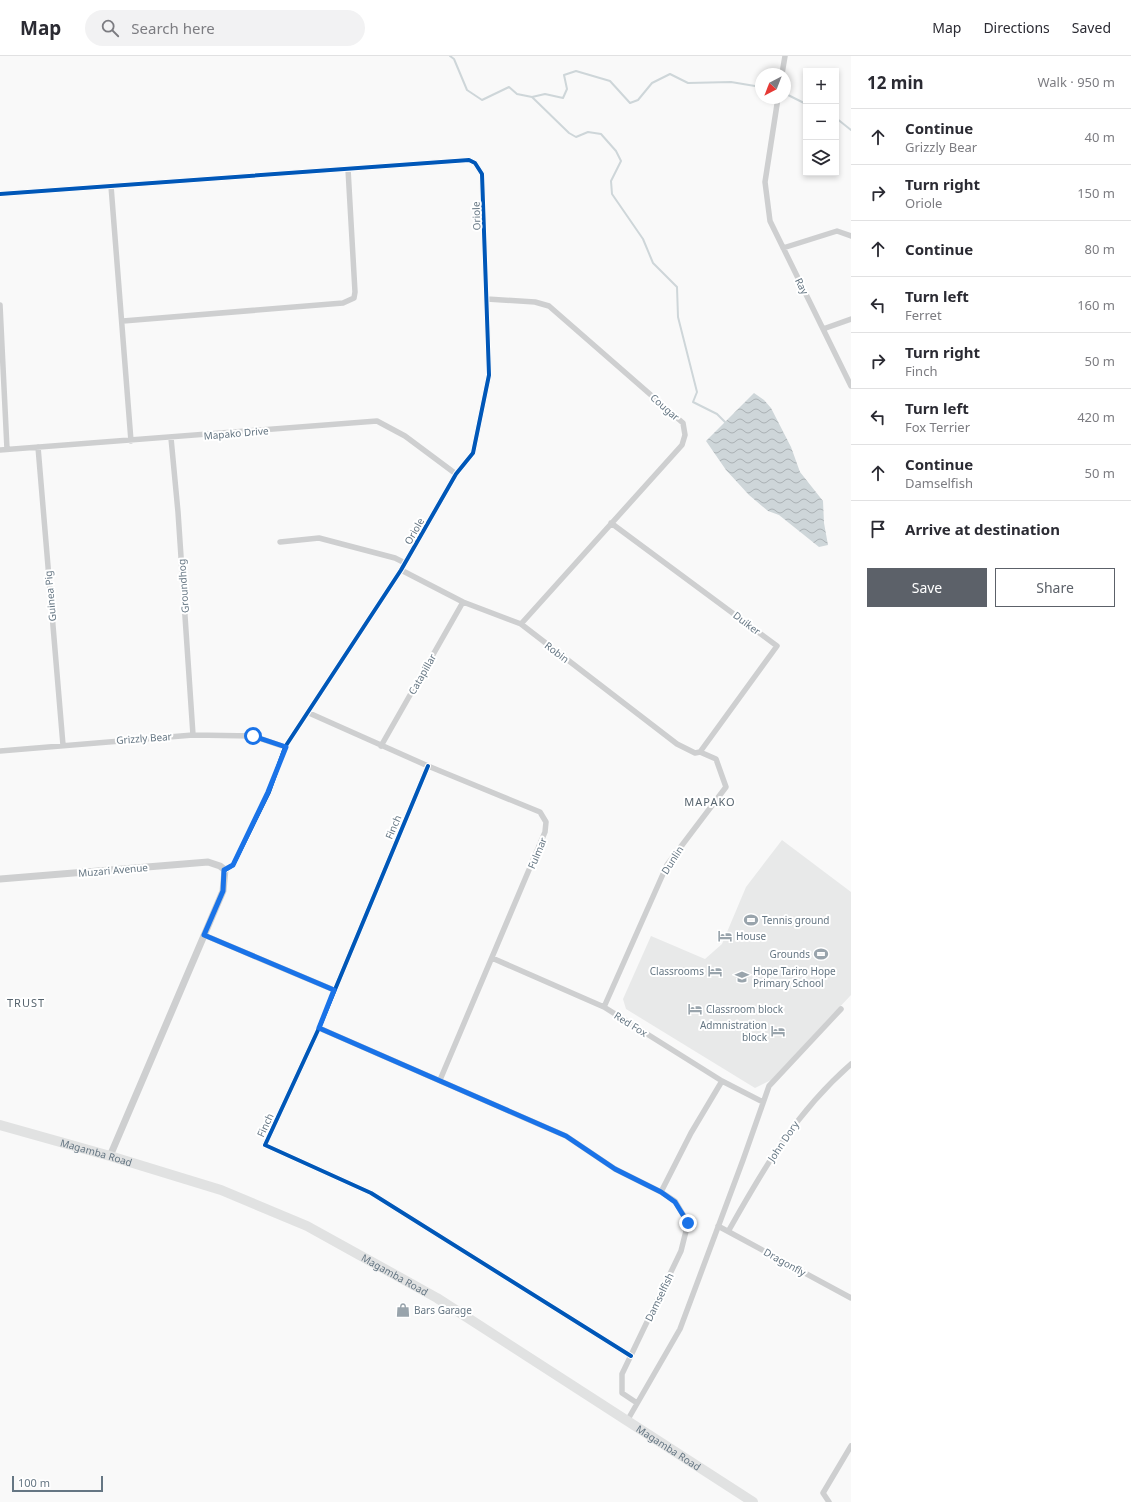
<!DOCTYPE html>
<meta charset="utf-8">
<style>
:root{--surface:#fff;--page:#f2f2f3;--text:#2b2b33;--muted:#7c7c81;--line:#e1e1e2;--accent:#5c6169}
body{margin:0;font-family:"Noto Sans",sans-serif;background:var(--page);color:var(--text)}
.controls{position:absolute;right:12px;top:12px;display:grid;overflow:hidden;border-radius:0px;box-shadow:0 2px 6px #0003}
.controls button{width:36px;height:36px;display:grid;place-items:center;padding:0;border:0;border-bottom:1px solid var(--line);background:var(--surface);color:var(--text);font:20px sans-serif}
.compass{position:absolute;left:755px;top:12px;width:36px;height:36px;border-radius:50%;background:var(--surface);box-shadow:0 2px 6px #0003;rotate:222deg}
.scale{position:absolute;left:12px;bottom:10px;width:91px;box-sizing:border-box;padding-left:4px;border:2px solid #657683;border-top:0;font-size:11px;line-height:14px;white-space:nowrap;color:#657683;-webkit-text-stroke:3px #fff;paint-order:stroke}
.stop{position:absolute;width:12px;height:12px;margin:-9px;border:3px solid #1a73e8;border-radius:50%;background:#fff}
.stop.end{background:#1a73e8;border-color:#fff;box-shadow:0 1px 4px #0008}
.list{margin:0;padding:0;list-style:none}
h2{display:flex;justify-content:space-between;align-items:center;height:52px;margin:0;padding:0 16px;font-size:17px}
h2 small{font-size:13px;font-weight:400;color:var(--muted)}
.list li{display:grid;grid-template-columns:26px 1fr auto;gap:12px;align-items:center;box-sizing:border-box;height:56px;padding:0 16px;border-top:1px solid var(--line)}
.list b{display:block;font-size:15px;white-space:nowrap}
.list p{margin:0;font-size:13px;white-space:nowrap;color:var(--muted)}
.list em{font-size:13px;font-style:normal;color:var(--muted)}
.actions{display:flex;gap:8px;padding:12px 16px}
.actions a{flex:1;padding:9px 0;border:1px solid var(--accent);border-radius:0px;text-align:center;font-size:14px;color:var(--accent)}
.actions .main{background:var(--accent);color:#fff}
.icon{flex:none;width:22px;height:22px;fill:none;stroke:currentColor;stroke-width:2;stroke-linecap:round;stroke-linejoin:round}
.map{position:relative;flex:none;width:851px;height:1446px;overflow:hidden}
header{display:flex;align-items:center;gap:24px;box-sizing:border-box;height:56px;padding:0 20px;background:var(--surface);border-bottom:1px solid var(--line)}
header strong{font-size:19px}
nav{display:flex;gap:22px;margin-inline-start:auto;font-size:14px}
.search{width:280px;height:36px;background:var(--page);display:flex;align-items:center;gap:10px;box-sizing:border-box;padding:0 14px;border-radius:22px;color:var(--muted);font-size:15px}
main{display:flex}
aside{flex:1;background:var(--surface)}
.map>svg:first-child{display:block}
</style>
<header>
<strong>Map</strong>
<div class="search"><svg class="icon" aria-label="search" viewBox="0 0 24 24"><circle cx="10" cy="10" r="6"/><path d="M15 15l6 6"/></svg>Search here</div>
<nav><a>Map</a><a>Directions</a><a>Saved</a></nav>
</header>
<main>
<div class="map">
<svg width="851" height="1446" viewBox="0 0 851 1446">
<defs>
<pattern id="water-waves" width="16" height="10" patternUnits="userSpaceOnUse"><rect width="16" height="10" fill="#ced6d9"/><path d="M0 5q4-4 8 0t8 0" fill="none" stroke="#abb2b5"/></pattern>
</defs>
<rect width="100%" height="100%" fill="#f9f9f9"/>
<path fill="#e8e9e9" d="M782 784 851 836V939L771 1024 755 1032 626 953 623 943 651 880 705 903 722 888 746 831Z"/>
<path fill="url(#water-waves)" d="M754 337 764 344 771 352 791 391 800 416 823 445 824 467 828 489 819 491 779 459 768 455 749 439 726 414 706 385Z"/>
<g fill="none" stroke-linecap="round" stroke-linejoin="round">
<path stroke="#ced6d9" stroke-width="2" d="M450 0 454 3 467 34 482 44 509 31 517 38 532 41 545 38 563 42 567 33 564 19 576 15 610 25 630 47 638 44 652 27 670 18 688 27 731 26 761 31
M786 38 806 48
M532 41 569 77 576 81 588 76 601 78 616 95 621 105 611 125 612 138 643 183 653 207 677 231 678 261 697 336 693 346 717 358 725 366
M836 62 851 74"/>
<path stroke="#cecfd0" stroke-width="5.5" d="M782 18 785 0
M778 42 765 126 770 165 851 330
M111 130 131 385
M0 138 469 104 475 107 482 118 489 319 473 397 456 418 401 514 285 691 269 736 233 809 225 814
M783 192 837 175 851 180
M487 243 535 246 549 250 683 367 685 379 682 389 521 568
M0 249 7 393
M123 265 343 247 354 242 355 236 348 113
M823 273 851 263
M171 382 178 456 193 679
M38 391 63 689
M0 394 377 365 405 380 456 418
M611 467 777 590 700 696
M280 486 319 482 395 502 405 507
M401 514 463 546 521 568 677 688 695 697 700 696
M309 657 428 710 540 756 546 766 545 776 440 1024
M381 690 463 546
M0 695 193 679 253 680 285 691
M428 710 319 972 265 1089 371 1137 631 1300
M204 879 334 934
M492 902 604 951 722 1025 763 1046
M604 951 667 809 726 731 716 703 700 696
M319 972 566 1080 615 1113 661 1136 675 1145 688 1167 681 1195 622 1318V1337L637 1347
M661 1136 691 1077 722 1025
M718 1170 851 1242
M729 1174C764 1112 796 1056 851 1008
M627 1365 680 1273 743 1104 769 1030 841 953
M829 1446 823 1437 851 1390"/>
<path stroke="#cecfd0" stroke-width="7" d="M0 823 208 806 220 810 225 814 223 835 110 1100"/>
<path stroke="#e1e2e2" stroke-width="10" id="s1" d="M0 1069 110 1100 221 1134 307 1170 437 1242 753 1446"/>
<defs>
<path id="cycleway" d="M0 138 469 104 475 107 482 118 489 319 473 397 456 418 401 514 285 691 269 736 233 809 225 814
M428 710 319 972 265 1089 371 1137 631 1300"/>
</defs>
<use href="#cycleway" stroke="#fff" stroke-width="6"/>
<use href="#cycleway" stroke="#0057b8" stroke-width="4"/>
</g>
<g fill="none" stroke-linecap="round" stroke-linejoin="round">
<path stroke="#1a73e8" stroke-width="5" d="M253 680 286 691 268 736 233 809 224 814 223 835 204 879 334 934 319 972 566 1080 615 1113 661 1136 675 1146 688 1167"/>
</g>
<defs>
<symbol id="stadium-bare" viewBox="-9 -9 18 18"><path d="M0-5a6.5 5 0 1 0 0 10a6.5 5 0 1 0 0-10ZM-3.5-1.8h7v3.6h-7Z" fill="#99a4ac" stroke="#fff" stroke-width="2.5" paint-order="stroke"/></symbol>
<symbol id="hotel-bare" viewBox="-9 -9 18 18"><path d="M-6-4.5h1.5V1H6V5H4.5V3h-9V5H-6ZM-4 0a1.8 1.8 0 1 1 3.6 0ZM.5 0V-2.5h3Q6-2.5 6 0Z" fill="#99a4ac" stroke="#fff" stroke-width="2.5" paint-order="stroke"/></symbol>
<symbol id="school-bare" viewBox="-9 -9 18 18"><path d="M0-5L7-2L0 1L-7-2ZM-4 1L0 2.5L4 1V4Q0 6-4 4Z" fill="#99a4ac" stroke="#fff" stroke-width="2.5" paint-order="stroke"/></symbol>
<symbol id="shop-bare" viewBox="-9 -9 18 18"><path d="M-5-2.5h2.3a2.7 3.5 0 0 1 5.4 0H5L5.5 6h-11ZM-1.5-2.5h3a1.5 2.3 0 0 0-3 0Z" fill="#99a4ac" stroke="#fff" stroke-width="2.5" paint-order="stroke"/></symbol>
</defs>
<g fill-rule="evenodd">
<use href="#stadium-bare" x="741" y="854" width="20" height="20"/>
<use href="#hotel-bare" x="715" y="870" width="20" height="20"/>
<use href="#stadium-bare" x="811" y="888" width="20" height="20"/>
<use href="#hotel-bare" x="705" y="905" width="20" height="20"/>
<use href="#school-bare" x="732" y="911" width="20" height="20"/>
<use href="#hotel-bare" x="685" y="943" width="20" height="20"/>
<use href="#hotel-bare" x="768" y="965" width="20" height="20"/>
<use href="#shop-bare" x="393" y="1244" width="20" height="20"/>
</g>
<g text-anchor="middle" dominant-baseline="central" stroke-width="4" stroke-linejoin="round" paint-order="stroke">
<g font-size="10" fill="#657683" stroke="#fff">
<text transform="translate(476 160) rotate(-92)">Oriole</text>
<text transform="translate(802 230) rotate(64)">Ray</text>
<text transform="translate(665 351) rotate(41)">Cougar</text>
<text transform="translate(236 377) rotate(-5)">Mapako Drive</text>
<text transform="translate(414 475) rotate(-60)">Oriole</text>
<text transform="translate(183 530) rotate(-94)">Groundhog</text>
<text transform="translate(50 540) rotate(-95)">Guinea Pig</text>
<text transform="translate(747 567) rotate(37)">Duiker</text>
<text transform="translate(557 596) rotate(37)">Robin</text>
<text transform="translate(422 618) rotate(-60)">Catapillar</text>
<text transform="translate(144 682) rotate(-4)">Grizzly Bear</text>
<text transform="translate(393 771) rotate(-67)">Finch</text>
<text transform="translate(537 797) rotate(-67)">Fulmar</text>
<text transform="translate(672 804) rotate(-57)">Dunlin</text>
<text transform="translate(113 814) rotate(-5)">Muzari Avenue</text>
<text transform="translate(631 968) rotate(32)">Red Fox</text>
<text transform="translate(265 1069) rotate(-65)">Finch</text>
<text transform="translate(783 1085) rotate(-56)">John Dory</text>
<text stroke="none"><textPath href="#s1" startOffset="100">Magamba Road</textPath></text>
<text transform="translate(785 1206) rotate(29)">Dragonfly</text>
<text stroke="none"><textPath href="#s1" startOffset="424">Magamba Road</textPath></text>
<text transform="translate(659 1241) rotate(-64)">Damselfish</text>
<text stroke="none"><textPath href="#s1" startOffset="748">Magamba Road</textPath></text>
</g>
<g font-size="10" fill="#657683" stroke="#fff" text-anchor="start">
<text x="762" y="864">Tennis ground</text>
<text x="736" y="880">House</text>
<text x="810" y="898" text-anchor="end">Grounds</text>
<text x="704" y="915" text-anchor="end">Classrooms</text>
<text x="753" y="915">Hope Tariro Hope<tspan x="753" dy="12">Primary School</tspan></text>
<text x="706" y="953">Classroom block</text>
<text x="767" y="969" text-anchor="end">Admnistration<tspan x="767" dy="12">block</tspan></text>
<text x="414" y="1254">Bars Garage</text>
</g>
<g font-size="11" letter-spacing="1" fill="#57646e" stroke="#fff">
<text x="710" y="745">MAPAKO</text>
<text x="26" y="946">TRUST</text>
</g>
</g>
</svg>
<div class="controls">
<button>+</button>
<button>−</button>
<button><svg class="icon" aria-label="layers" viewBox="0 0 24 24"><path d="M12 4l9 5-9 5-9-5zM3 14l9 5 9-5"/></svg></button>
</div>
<svg class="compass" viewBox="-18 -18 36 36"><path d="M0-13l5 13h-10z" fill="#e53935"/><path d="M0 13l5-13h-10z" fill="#7c7c81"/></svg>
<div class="scale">100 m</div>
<div class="stop" style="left:253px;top:680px"></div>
<div class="stop end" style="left:688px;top:1167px"></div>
</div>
<aside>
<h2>12 min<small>Walk · 950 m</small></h2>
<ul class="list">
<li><svg class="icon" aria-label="ahead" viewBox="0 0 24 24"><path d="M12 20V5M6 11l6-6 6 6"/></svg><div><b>Continue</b><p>Grizzly Bear</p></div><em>40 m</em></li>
<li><svg class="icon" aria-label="right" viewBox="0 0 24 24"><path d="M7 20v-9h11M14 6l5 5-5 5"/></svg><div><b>Turn right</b><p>Oriole</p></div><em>150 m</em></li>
<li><svg class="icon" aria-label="ahead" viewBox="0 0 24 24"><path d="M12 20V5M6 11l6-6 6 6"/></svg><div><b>Continue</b></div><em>80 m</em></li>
<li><svg class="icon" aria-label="left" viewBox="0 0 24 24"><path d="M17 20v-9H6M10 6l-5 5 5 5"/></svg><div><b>Turn left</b><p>Ferret</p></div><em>160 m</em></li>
<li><svg class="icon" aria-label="right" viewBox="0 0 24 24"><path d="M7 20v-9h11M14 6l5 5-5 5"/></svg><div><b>Turn right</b><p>Finch</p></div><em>50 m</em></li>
<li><svg class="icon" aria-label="left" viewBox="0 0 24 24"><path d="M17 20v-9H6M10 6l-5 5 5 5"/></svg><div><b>Turn left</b><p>Fox Terrier</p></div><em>420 m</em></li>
<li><svg class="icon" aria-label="ahead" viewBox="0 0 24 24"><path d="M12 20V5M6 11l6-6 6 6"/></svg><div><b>Continue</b><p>Damselfish</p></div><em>50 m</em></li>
<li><svg class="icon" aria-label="arrive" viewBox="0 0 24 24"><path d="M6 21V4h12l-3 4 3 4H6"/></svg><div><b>Arrive at destination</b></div></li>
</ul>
<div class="actions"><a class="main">Save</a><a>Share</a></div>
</aside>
</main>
